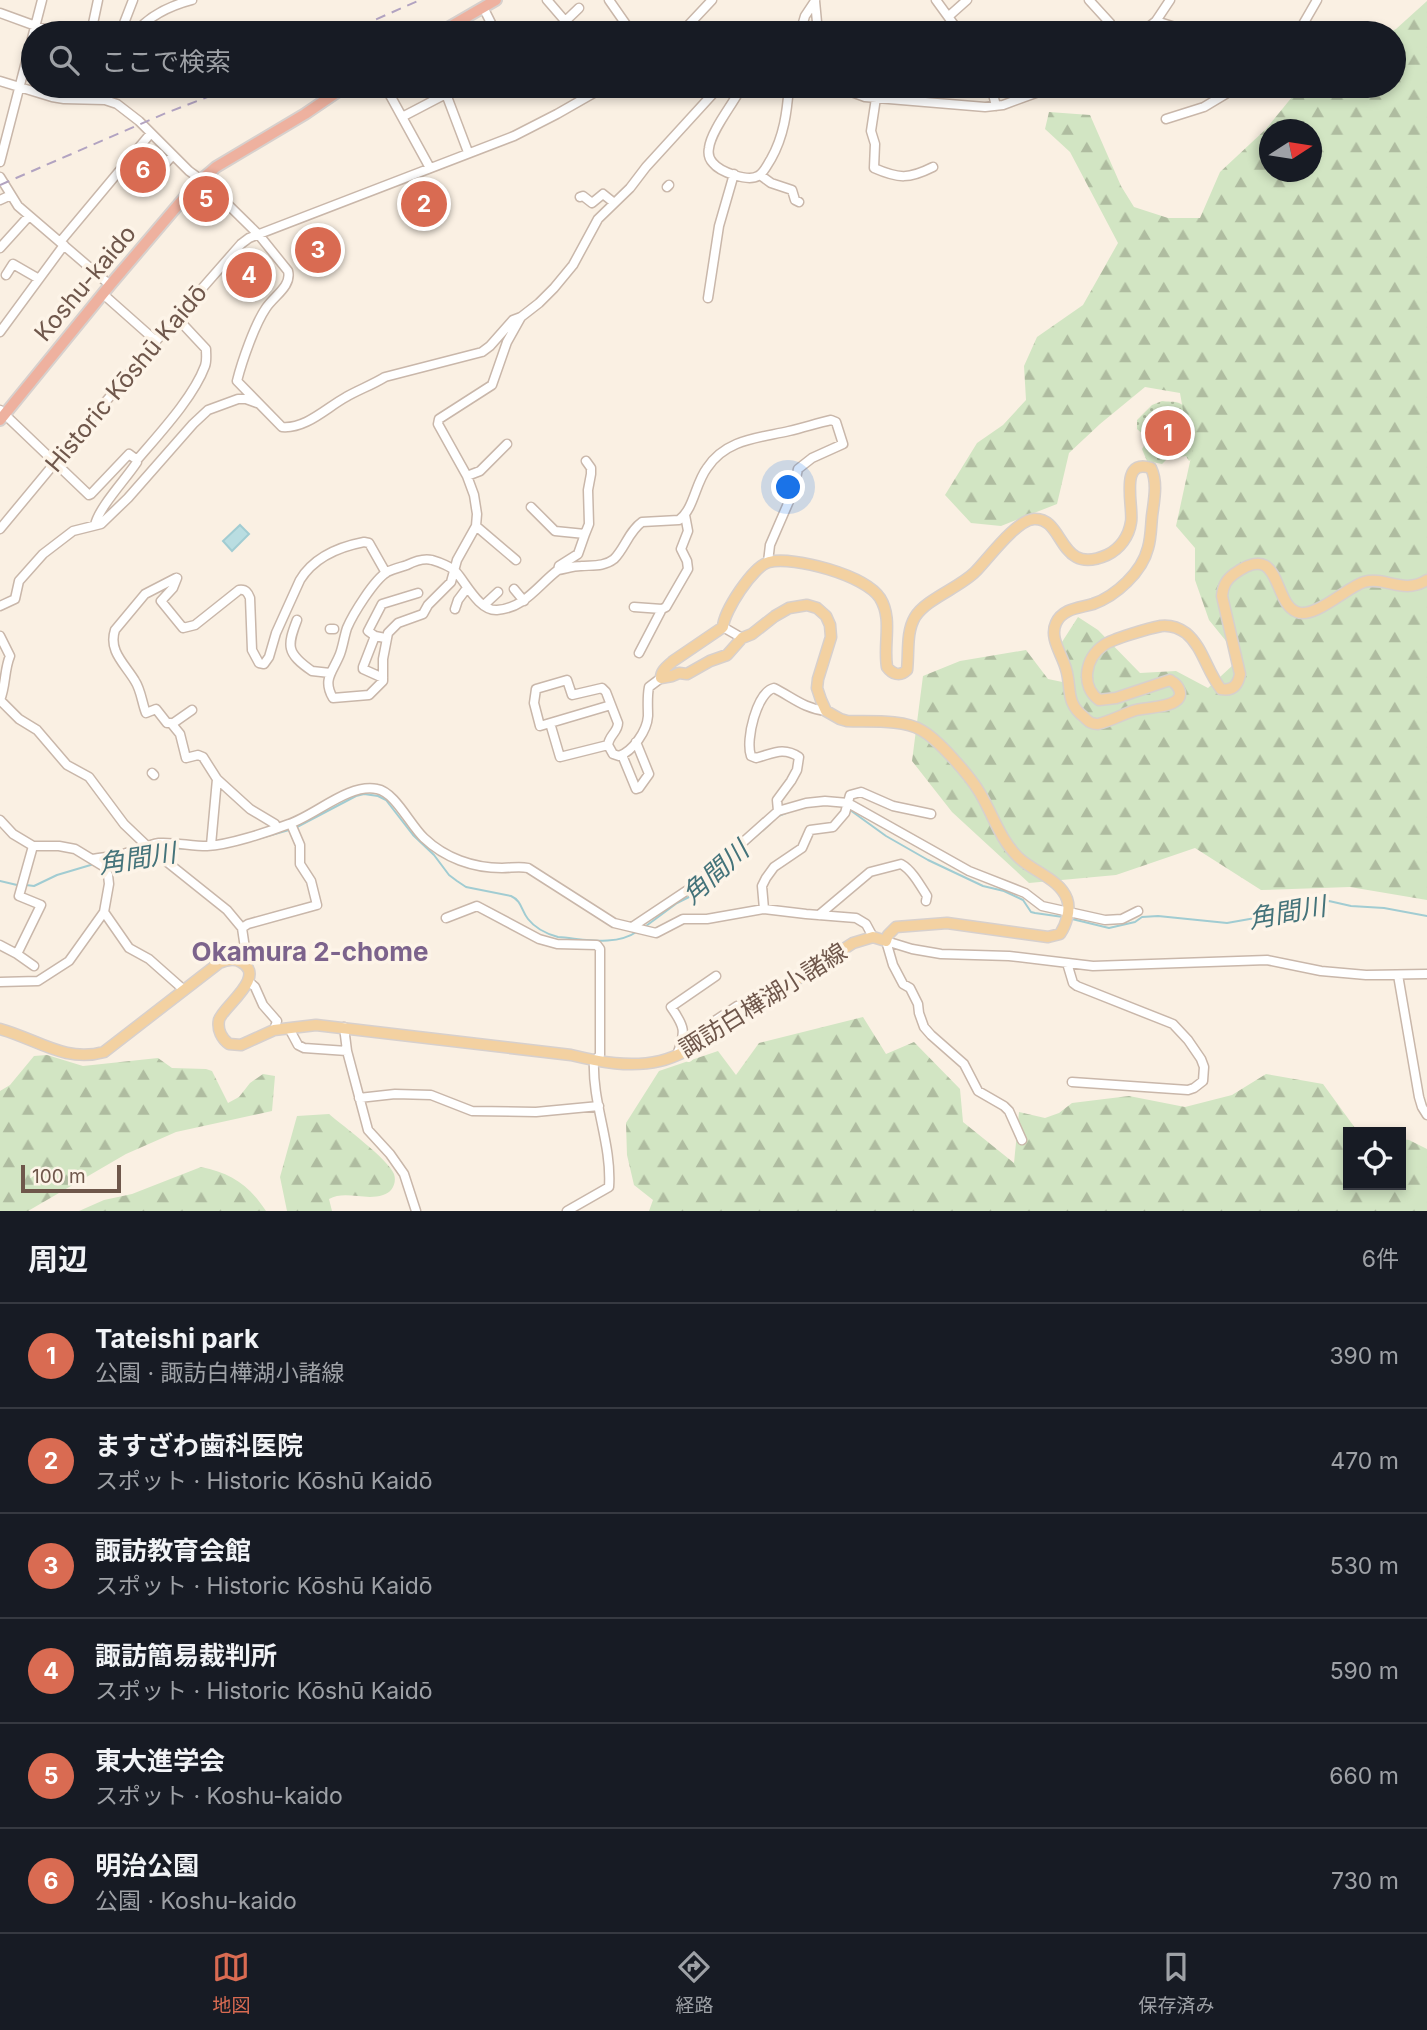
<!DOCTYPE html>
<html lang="ja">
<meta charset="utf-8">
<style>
:root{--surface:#171b24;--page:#20242c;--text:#f1f3f6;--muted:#9ea1a6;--line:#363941;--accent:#d96b52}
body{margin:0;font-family:Inter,"Noto Sans JP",sans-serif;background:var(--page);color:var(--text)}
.controls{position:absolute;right:21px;bottom:21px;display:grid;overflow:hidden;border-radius:0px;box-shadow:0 4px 10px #0003}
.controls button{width:63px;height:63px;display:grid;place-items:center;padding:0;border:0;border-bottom:2px solid var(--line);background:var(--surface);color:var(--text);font:35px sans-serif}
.compass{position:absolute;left:1259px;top:119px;width:63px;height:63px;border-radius:50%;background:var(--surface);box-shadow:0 4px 10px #0003;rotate:78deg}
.scale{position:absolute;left:21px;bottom:18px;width:100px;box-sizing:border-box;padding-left:7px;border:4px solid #6f574b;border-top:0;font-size:19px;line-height:24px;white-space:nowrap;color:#6f574b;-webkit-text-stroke:5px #fdf4e8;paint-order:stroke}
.you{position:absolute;left:789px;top:488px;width:24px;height:24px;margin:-18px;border:5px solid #fff;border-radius:50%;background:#1a73e8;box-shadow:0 0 0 10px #1a73e833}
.badge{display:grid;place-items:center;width:46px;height:46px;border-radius:50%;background:var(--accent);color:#fff;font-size:23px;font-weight:700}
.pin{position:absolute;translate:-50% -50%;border:4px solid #fff;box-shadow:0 2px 7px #0006}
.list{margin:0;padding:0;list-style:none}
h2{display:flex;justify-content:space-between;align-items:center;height:91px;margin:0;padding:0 28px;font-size:30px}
h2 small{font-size:23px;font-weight:400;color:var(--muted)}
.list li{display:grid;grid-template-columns:46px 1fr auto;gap:21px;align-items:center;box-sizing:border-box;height:105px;padding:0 28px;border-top:2px solid var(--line)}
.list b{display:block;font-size:26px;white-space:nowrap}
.list p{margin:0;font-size:23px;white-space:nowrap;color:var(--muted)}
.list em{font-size:23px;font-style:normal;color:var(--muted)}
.icon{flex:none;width:38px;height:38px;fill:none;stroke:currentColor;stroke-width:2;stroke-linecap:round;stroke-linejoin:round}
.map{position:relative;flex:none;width:1427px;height:1211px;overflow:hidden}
.search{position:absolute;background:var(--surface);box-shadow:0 4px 10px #0003;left:21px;right:21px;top:21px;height:77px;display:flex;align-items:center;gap:18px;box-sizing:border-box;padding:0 24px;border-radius:38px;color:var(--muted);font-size:26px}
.sheet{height:721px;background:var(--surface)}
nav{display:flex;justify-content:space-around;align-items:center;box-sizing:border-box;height:98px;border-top:2px solid var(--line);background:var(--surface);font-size:19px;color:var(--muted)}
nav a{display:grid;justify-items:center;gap:4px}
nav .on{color:var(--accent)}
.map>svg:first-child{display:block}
</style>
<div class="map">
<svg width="1427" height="1211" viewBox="0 0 1427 1211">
<defs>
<pattern id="grass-dots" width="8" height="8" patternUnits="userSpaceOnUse" patternTransform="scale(1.75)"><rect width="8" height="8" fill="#d2e5c3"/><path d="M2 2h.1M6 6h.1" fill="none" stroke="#afbca0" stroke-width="1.8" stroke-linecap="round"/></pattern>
<pattern id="forest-firs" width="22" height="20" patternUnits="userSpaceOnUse" patternTransform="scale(1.75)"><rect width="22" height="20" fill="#d2e5c3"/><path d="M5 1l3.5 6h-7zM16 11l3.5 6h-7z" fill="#afbca0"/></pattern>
</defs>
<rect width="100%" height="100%" fill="#faf0e3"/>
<path fill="url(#grass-dots)" d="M1162 401C1167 402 1175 401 1179 403 1195 410 1198 439 1196 455L1189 461 1186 456 1167 459 1162 464 1147 461 1142 449 1145 444 1146 437 1137 429V420L1152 405Z"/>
<path fill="url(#forest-firs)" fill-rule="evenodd" d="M1427 1V900L1350 887 1261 890 1195 848 1116 875 1029 883 952 812 912 761 923 676 960 661 1026 650 1048 679 1072 684 1062 642 1078 617 1098 630 1140 673 1176 671 1208 688 1233 665 1230 646 1209 620 1195 580V548L1176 526 1196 434 1184 416 1180 393 1145 387 1100 424 1069 453 1057 504 1001 526 971 523 945 495 977 443 1003 425 1026 400 1024 366 1037 337 1083 305 1118 243 1070 152 1045 129 1049 112 1090 115 1121 186 1134 207 1168 218H1200L1220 172 1266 129 1301 86H1394V33H1388L1396 29ZM1270 130H1312V172H1270Z
M863 1017 886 1054 914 1042 960 1089 963 1122 1014 1163 1019 1112 1045 1118 1059 1113 1072 1103 1129 1096 1185 1107 1232 1095 1266 1074 1323 1084 1358 1132H1348V1185H1401V1139L1409 1140 1427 1149V1211H649L653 1200 634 1185 627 1155 626 1123 659 1071 718 1051 736 1075 759 1043Z
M47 1055 83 1066 158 1058 172 1068 206 1069 212 1071 228 1103 239 1097 250 1083 263 1074 275 1076 272 1111 176 1132 126 1154 28 1211H0V1091L10 1085 34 1056Z
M329 1114C343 1126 388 1159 394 1174 397 1183 392 1193 383 1195 365 1201 345 1190 329 1199L332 1211H287L280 1177 297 1116Z
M201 1167C231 1173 249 1185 266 1211H79L104 1200 132 1194Z"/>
<path fill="#b9dde1" stroke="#a1ccd2" stroke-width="2" d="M240 525 249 534 232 551 223 541Z"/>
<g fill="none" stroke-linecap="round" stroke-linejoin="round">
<path stroke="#a1ccd2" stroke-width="2" d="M850 810 886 836 928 860 983 886 1004 891 1023 900 1031 912 1035 913 1063 917
M776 817 791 811
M297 827 356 796 364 794 378 796 386 800 413 835 434 855 449 875 457 881 466 887 511 896C522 901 521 910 528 919 535 928 547 934 558 937 585 939 615 947 638 931
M250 841 289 830
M157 850C180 844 200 854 224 847
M120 859 148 852
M730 859 770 824
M0 881 17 885
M26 885 34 886 57 875 94 864
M1072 919 1109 928 1135 922 1142 917 1158 916 1227 923 1261 917 1285 907 1329 901 1351 906 1384 908 1427 916
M646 926 677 903 701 891 720 868"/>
<defs>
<path id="minor" d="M547 0 566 22
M609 0 632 33
M936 0 960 33
M1089 0 1110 23 1115 33
M815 1 818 33
M483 7 496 33
M0 13 55 33
M949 16 967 0
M1156 21 1194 33
M91 33 98 0
M127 33 121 31 133 0
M135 33C150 15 169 6 192 0
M553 33 579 8
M681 33 712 0
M800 33 805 16 815 1
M1141 33 1156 21 1170 0
M1298 33 1317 0
M0 81 52 97 64 99 105 100 117 104 139 121 189 171 207 184 259 235 288 271C292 286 274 296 266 308 255 324 242 361 237 381L282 427C306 429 326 408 346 397 358 390 372 385 385 377L482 352 490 346 513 320 521 317 539 303 554 288 573 265 598 219 630 188 646 167 720 86
M385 86 430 168
M443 86 468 152
M736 86 738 88 737 95C729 109 711 132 709 148 708 153 709 159 713 163 720 172 748 182 758 176 764 173 767 165 771 159 784 136 787 112 789 86
M816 86 827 87 844 86
M843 86 849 91 865 97 985 107 1003 105 1055 86
M991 86 996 106
M1249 86 1256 90 1270 86
M446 92 459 86
M876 98 871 131 875 144 874 168C899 179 909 179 933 167
M105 100 110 86
M402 117 446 94
M1166 119 1204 107 1239 86
M0 162 42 0
M760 175 771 183 792 190 795 200 799 202
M0 177 18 206 110 285
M153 177 173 155
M667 187 669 185
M580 197 583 196 592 203 603 194 613 202
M0 200 11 195
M60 242 151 133
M0 248 29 216
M6 275 13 264 39 279
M103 294 156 341
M708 298 719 226 734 174
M521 317 507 342 492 385 439 419 438 424 467 476 474 495 477 514 476 526 457 560 451 582 428 605 423 614 398 623 388 633 383 659V681L369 695 333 698C322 679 333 672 340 654 343 646 344 637 347 628 353 614 374 580 387 572 393 569 401 567 407 565 415 561 424 558 432 560 439 562 452 567 456 572 466 583 479 611 497 610 525 608 538 585 558 570L559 566 578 554 585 534 555 531 531 507
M0 332 64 245
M0 410 89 495 91 494 129 454 137 460
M467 476 480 471 507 444
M95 525C99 507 126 479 137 462V460C159 434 193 398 205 366 207 361 206 355 206 349L177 318
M476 526 516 560
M0 529 156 341 241 244 249 238 514 136 557 114 606 86
M585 534 589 524 588 490 591 474V468L586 461
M558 570C565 569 573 566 581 566 592 565 604 567 614 559 625 548 629 531 642 522L679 520C694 509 695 484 707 468 726 439 759 438 789 431 803 428 817 423 831 420L836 422 843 444 812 458 798 469 793 492 770 545 768 562
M176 578 145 594 115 630C108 651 125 664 135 681 141 690 142 703 146 713L156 709 167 723H171L180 734 186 758 198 755 203 757 217 779 250 809 275 824 277 828
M177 578 173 588 161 601 183 628 195 625 239 590C246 589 248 593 250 598L252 650 259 663 264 664 269 657 276 633 300 580C314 557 338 547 364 542L369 543 386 573
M514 589 524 601
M484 605 498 592
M0 606 15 599 19 581 43 554 73 531 101 524 128 498 193 424 208 410 238 399H246L257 403
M634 607 662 609
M455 609 458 600 467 588
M297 620C287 646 286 653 312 671L330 673
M723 627 742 638
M330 629H334
M0 636 10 656C4 670 6 686 0 700
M375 636 363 667V669L383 678
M385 638 375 636 368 631 382 604 418 593
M639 653 662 609 666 607 688 569 687 561 681 549 688 531 685 515
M0 700 19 719 37 730 67 765 89 777 124 824 147 846 227 910 242 928 246 955 243 963
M611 705 540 726 534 703 536 689 567 680 572 695 602 688 606 692 618 723C618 732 609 735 608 745L613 754 619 756C633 751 647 731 648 716 648 706 647 697 649 687L661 678
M550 723 560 757 608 745
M172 724 192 710
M622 755 636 789 639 788 649 774 636 742
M152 773 154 775
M778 811 777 800 791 781 797 770 799 757C783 746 772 754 756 758L751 756C745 740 757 692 774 688 792 697 805 709 826 711
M0 820 13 834 33 846H59L75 849 103 866 108 875 109 884 104 912 69 961 38 981 0 982
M211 845 217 779
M92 859C102 857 113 857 123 854 135 851 147 845 159 843 175 842 191 846 207 846 229 845 268 832 289 824 316 815 349 783 377 789 395 792 410 825 424 838 445 858 473 868 502 868 511 868 519 866 528 868L614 923 656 933 683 919H707L764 909 806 914 856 918 866 924 873 937
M764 909 762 886 766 878 774 867 802 848 810 830 833 827 845 813 850 795 861 792 893 806 931 814
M104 912 129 948 149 959 184 990
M819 915 870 872 901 864C912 870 920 885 927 896L926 901
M446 918 477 906 539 939 557 944 597 945 600 949V1055L594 1061C592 1103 612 1144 609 1187L567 1211
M632 927 695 885 778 811 806 803 825 801 848 803 969 871 1025 893 1042 906 1105 920 1122 919 1138 911
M242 928 248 924 317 905 311 881 300 864V845L291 824
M886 941 912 949 941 954 1009 956 1093 966 1267 960 1321 971 1366 975 1427 974
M886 941 893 965 903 984 910 988 918 1004 919 1013 924 1027 931 1035 964 1064 978 1091 1004 1106 1009 1111 1022 1140
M0 945 17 954 34 966
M17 954 41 905 19 896 33 846
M1067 963 1073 983 1077 986 1173 1024 1188 1040 1201 1059 1204 1067 1203 1081 1194 1088 1188 1090 1072 1082
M1398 975 1419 1097 1422 1107 1427 1115
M248 981 255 987 263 1005 277 1021 274 1030
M344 1027 347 1051 368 1130 390 1154 404 1174 416 1211
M291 1032 298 1045 304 1048 347 1051
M683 1040H686L737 1006
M677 1055C686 1031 685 1027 671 1007L716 976
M359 1098 395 1094 431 1095 472 1111 536 1112 599 1106"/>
<path id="major" d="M0 1029C37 1039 65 1063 104 1052L219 963C226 960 234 958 241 962 268 977 222 1007 219 1020 217 1030 222 1039 229 1044L241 1045 274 1030 316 1025 571 1055C600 1062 630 1068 660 1061 669 1059 678 1055 686 1051L853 943 873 937 886 941 888 935 896 927 947 923 1048 937 1060 934C1066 925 1071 910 1067 899 1060 879 1032 871 1018 857 1000 839 993 815 980 793 970 776 938 739 921 730 903 719 868 722 847 721L840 719 826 711 821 700 817 688 818 679 831 637 830 625 826 616 817 608 807 605 789 608 775 616 752 634 742 638 727 655 710 661 687 674 679 673 672 676 661 678C661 670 668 666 673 661L723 627C724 611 753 566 769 562 794 556 865 575 880 598 893 619 883 643 887 667 892 674 900 677 907 670 909 653 906 632 915 617 926 599 959 588 975 572 988 559 1016 520 1034 519 1065 517 1058 577 1107 555 1120 549 1129 536 1131 522 1134 508 1118 457 1151 468 1158 483 1154 500 1152 516 1151 526 1151 538 1148 548 1142 572 1116 596 1093 604 1080 608 1063 608 1056 623 1049 638 1062 654 1066 669 1072 689 1065 702 1084 717 1089 722 1091 724 1098 724 1111 721 1123 714 1136 710 1147 707 1181 708 1180 693 1179 686 1175 683 1170 680L1116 698 1099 700C1080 686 1085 658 1104 645 1112 639 1150 628 1161 626 1170 625 1179 628 1186 633 1203 647 1207 672 1221 689 1233 691 1238 685 1240 674L1222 596C1223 586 1226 580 1234 574 1282 539 1272 603 1297 612 1315 619 1347 587 1364 582 1386 576 1403 595 1427 580"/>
<path id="highway" d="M439 33 496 0
M0 420 110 285 195 185 216 167 305 114 346 86"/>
</defs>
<use href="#minor" stroke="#c9b7aa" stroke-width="11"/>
<use href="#major" stroke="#d7d0cd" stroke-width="13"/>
<use href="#highway" stroke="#d7d0cd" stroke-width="14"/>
<use href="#minor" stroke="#fff" stroke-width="8"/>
<use href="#major" stroke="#f3d1a1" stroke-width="10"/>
<use href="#highway" stroke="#eeb19f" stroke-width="10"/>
<path stroke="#b2a3c1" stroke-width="2" stroke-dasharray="10 7" stroke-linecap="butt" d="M345 33 420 0
M0 185 166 113 236 86"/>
</g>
<g text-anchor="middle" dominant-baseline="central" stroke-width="7" stroke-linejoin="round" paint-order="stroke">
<g font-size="24" fill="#6f574b" stroke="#fdf4e8">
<text transform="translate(85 283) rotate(-50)">Koshu-kaido</text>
<text transform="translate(126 378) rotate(-50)">Historic Kōshū Kaidō</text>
<text transform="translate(763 1000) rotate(-32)">諏訪白樺湖小諸線</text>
</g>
<g font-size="26" font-style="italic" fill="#44737a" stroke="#fdf4e8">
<text transform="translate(137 858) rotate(-9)">角間川</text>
<text transform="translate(715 872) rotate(-42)">角間川</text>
<text transform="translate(1287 912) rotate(-10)">角間川</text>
</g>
<g font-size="26" font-weight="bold" fill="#7c638c" stroke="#fdf4e8">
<text x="310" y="951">Okamura 2-chome</text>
</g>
</g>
</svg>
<div class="controls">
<button><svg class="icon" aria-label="locate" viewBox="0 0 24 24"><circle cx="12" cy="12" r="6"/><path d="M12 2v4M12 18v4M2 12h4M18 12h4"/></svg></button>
</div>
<svg class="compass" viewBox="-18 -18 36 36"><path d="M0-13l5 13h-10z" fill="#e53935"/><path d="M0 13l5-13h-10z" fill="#9ea1a6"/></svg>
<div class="scale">100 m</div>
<div class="you"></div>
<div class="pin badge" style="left:1168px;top:433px">1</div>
<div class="pin badge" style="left:424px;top:204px">2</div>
<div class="pin badge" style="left:318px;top:250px">3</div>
<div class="pin badge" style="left:249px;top:275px">4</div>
<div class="pin badge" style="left:206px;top:199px">5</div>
<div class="pin badge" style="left:143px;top:170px">6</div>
<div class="search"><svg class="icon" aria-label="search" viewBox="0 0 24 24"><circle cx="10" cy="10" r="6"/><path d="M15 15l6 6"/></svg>ここで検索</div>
</div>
<section class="sheet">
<h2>周辺<small>6件</small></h2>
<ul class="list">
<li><span class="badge">1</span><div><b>Tateishi park</b><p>公園 · 諏訪白樺湖小諸線</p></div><em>390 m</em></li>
<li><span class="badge">2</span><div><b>ますざわ歯科医院</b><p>スポット · Historic Kōshū Kaidō</p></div><em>470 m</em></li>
<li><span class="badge">3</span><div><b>諏訪教育会館</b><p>スポット · Historic Kōshū Kaidō</p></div><em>530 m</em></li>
<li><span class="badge">4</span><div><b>諏訪簡易裁判所</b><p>スポット · Historic Kōshū Kaidō</p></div><em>590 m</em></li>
<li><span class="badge">5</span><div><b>東大進学会</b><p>スポット · Koshu-kaido</p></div><em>660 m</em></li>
<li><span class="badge">6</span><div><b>明治公園</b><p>公園 · Koshu-kaido</p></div><em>730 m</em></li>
</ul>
</section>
<nav>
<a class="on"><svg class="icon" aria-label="map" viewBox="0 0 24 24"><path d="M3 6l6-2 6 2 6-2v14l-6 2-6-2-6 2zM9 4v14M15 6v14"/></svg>地図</a>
<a><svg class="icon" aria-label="directions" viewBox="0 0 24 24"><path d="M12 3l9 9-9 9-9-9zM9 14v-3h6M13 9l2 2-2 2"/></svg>経路</a>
<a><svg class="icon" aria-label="saved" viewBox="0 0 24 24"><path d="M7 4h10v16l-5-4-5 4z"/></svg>保存済み</a>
</nav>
